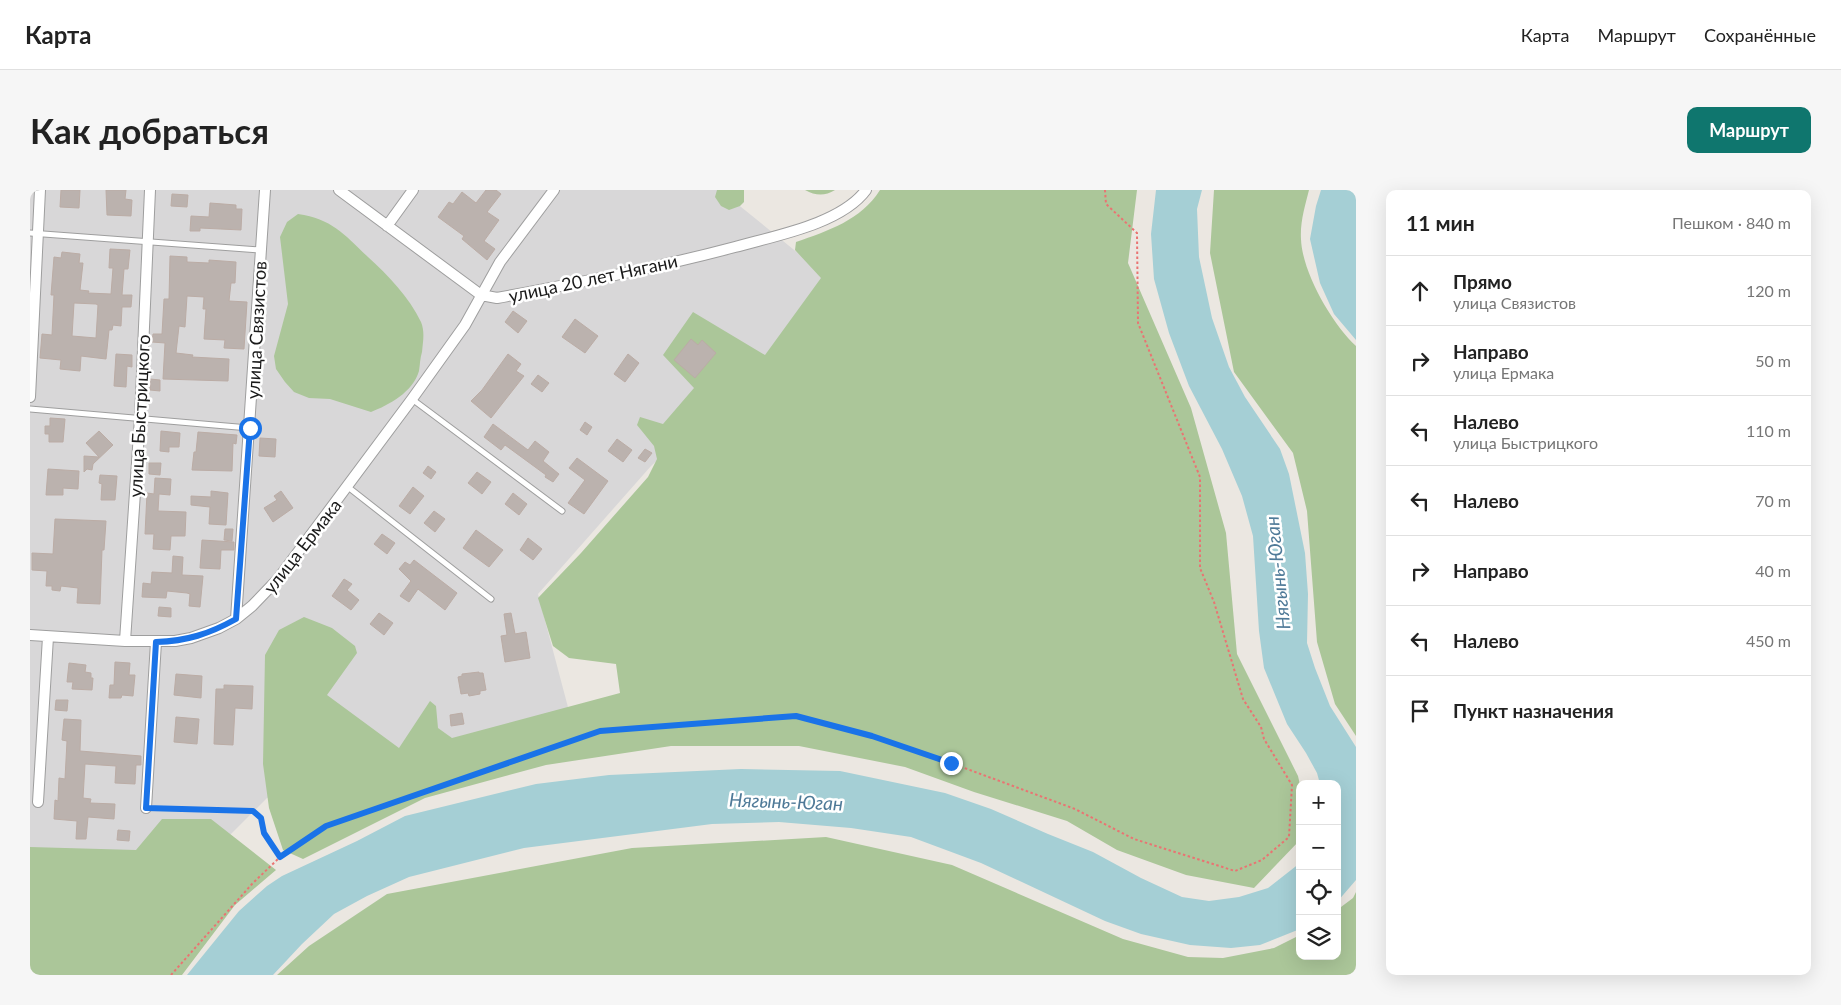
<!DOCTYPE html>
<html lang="ru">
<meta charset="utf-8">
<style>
:root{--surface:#fff;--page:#f6f6f6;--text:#222;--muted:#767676;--line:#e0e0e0;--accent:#0f766e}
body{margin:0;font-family:Lato,sans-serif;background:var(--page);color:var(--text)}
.controls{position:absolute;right:15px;bottom:15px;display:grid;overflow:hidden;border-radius:10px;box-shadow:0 5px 20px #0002}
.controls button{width:45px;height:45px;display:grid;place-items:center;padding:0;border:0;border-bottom:1px solid var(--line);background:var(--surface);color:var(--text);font:25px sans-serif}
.stop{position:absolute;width:15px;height:15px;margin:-11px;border:4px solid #1a73e8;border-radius:50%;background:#fff}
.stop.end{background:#1a73e8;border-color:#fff;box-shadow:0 1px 5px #0008}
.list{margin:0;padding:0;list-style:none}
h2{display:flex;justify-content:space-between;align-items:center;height:65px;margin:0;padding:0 20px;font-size:21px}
h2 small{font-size:16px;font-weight:400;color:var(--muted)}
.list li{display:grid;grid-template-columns:32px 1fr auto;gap:15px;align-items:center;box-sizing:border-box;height:70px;padding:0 20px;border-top:1px solid var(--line)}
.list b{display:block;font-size:19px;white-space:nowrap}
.list p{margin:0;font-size:16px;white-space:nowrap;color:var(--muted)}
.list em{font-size:16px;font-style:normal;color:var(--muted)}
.icon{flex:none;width:28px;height:28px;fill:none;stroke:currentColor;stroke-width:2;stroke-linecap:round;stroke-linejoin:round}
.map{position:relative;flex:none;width:1326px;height:785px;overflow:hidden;border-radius:10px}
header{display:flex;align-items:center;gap:30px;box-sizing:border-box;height:70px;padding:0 25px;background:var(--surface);border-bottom:1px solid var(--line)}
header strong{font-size:24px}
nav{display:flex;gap:28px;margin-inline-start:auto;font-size:18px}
.intro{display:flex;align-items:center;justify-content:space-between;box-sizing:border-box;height:120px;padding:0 30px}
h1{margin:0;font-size:35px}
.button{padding:12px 22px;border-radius:10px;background:var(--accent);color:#fff;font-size:18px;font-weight:700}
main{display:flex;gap:30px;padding:0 30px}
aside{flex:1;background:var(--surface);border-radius:10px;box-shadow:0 5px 20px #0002}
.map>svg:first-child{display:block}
</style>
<header>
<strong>Карта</strong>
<nav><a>Карта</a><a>Маршрут</a><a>Сохранённые</a></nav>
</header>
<div class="intro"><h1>Как добраться</h1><a class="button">Маршрут</a></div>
<main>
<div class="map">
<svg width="1326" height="785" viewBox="0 0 1326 785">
<rect width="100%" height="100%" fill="#ebe7e1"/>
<path fill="#d8d7d8" d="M0 0H690L800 89 732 174 621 276 508 404 539 521 237 608 198 647 103 665 0 662Z"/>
<path fill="#abc699" d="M687 0H714V12L710 16 699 20 691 16 685 7Z
M775 0H805C795 6 786 6 775 0Z
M850 0H1107L1098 73 1161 218 1196 343 1207 464 1268 586 1270 595V650L1224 698 1156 685 1087 660 1037 631 944 602 875 577 769 556H641L516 575 395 608 273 669 253 660 239 618 233 574 235 465 249 440 274 427 302 438 325 456 327 463 297 505 369 558 400 511 406 516 408 538 422 548 590 503 586 474 539 468 523 456 508 408 551 363 618 287 627 269 624 256 607 235 610 227 633 234 664 198 633 165 663 122 735 165 791 88 765 60 766 52C798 41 831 30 850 0Z
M1184 0H1279C1275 16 1270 32 1271 49 1272 82 1302 134 1326 156V546L1305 514 1287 452 1277 321 1263 263 1204 182 1180 63Z
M268 24C302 29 314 44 338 67 358 85 379 107 391 132 395 142 393 151 392 162 390 168 390 175 389 181 383 202 359 215 341 222L300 209 279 208 264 202 255 192 246 179 244 166 258 114 250 47 257 32Z
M132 629H181L246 680 205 715 152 785H0V657L106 660Z
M796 647 922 675 1093 749 1158 767 1193 768 1244 758 1270 745V766H1307V720L1323 708 1326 702V785H247L279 756 357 704 602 658Z"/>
<path fill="#a5cfd5" d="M1126 0H1172L1167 19 1169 67 1182 128 1199 177 1215 207 1250 259 1259 284 1275 363 1278 404 1277 453 1285 478 1300 516 1326 557V690L1307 712V594H1290L1287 583 1276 563 1257 534 1234 478 1229 441 1223 346 1212 306 1192 259 1159 196 1139 143 1124 89 1121 44Z
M1291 0H1326V150L1304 124 1290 93 1280 49 1286 16Z
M711 579 810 581 915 603 961 619 1018 644 1063 662 1111 688 1152 707 1179 711 1209 707 1238 698 1270 673V739L1230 755 1201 758 1160 755 1111 744 1075 731 951 673 881 647 821 638 749 632 682 634 494 658 379 687 337 706 304 724 272 754 243 785H157L209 721 237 696 252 686 327 651 375 626 506 594 579 585Z"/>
<path fill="#bbb2ae" stroke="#bbaca5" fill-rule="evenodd" d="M31 0H50L49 18 30 17Z
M76 0H96L95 9 102 10 101 26 77 25Z
M456 0H466L471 4 457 22 469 30 454 51 465 59 457 70 432 49 434 46 408 27 419 12 423 14 432 2 446 13Z
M142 4 158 5 157 17 141 16Z
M180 13 206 15V19H212L211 40 170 38V41H160L161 26 179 27Z
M80 59 100 60 98 79H94L92 105H102L101 117H92L91 136 83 135 82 140H79L76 169 51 166 50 181 30 179 31 170 10 168 12 144 22 145 24 105H21L24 67 31 68 32 62 50 64 49 73H53L50 100 59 101 58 103 81 104 83 78H79ZM44 113 66 114 68 115 66 148 42 146Z
M140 66 157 67V72L179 73V70L206 72 205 93H201L199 111 217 112 214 159 194 158 195 150 174 149 176 119H173L174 107 157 106 155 137 149 136 146 163 163 165 162 167 199 169 198 191 133 189 135 153 122 152 123 144H132L134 109H139Z
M483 121 497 131 488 143 475 132Z
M545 129 568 146 555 163 532 147Z
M661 149 668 155 672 150 686 163 665 188 644 170Z
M86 164 102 165V177L97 176 96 197 84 196Z
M478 164 491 174 486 181 494 186 461 228 441 211 452 200Z
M598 164 609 173 595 192 584 184Z
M508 185 519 193 512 202 501 194Z
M120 189 130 190V201L120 200Z
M20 228 35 229 33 252H19V244H15V236H20Z
M555 232 562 237 557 245 550 240Z
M463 234 498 260 505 251 519 262 513 271 529 284 523 292 515 287 516 285 475 255 471 260 454 247Z
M69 241 83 255 63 274 62 280 57 279 54 282V266L69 267 56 253Z
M131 241 150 243 149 257H139V262L130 261Z
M168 242 207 245 206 254 203 253 202 281 162 280 164 262H166Z
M230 248 246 249 245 267 229 266Z
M587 249 602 260 593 272 578 261Z
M615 259 622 263 615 272 608 268Z
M547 268 578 291 554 324 538 313 555 290 539 278Z
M119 273H131L130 285 119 284Z
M398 276 406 282 401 289 393 283Z
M18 279 49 281 48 299 33 298V305H16Z
M447 282 461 292 452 304 438 293Z
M70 285 87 286 85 310H71L72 294 69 293Z
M125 288 141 289 140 305 129 304 128 321 156 322 155 346H141L140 360 123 359 124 344H115L117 303 124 304Z
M383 297 394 306 380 324 369 316Z
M181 301 198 303 196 335 179 334 180 317 161 315V306L181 307Z
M251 301 263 318 243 332 234 318 247 310 244 306Z
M483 303 497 314 489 325 475 314Z
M404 321 415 329 405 342 394 333Z
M25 329 76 331 74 360H72L70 414 47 413 48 398 31 396 30 401 22 400V396H16L17 381 2 380V363L23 364Z
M195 339H203L202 351 194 350Z
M446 340 473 360 459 377 433 358Z
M352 344 365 353 357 364 344 354Z
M498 348 512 359 503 370 490 360Z
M172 350 204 352V360H191L190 379 170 378Z
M143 366 153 367 152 385 173 386 170 417 159 416 160 404 157 403 137 401 136 408 112 407 113 393 121 394 122 382 142 383Z
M384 370 427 403 415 420 388 399 379 412 370 406 381 391 369 379 375 372 380 375Z
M314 389 322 394 317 400 329 410 321 420 302 406Z
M129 417 141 418V427L128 426Z
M349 423 363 433 354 445 340 434Z
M481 423 485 444 496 442 500 468 475 472 471 446 477 445 474 424Z
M85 472 100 473 99 485H105L103 506 92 505 91 508H79L80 495H84Z
M39 473 56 475 55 482 61 483V488H63L62 500 42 499 43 492H37Z
M449 482V483H453L456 500 450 501V504L439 506 438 503 431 504 428 487 432 486V484Z
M146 484 172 486 171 508 144 505Z
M194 495 223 496 222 519 205 518 203 555 184 554 186 499H194Z
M26 510H38L37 521 25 520Z
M432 523 434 534 421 536 420 525Z
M146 527 169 529 167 554 144 552Z
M34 529 51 530 50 561 111 566V575H106L105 594 85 593 86 576 55 574 53 608 61 609 60 613 85 614 84 629 58 627 56 649H46L47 631 24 629 25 610 28 611 29 588 35 589 37 551 32 550Z
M88 640 100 641 99 651 87 650Z"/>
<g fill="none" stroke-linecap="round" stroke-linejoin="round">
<defs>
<path id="service" d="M0 43 230 60
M382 209 532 321
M0 219 219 238
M318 297 461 409"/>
<path id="minor" d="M309 0 451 105 467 108C547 93 626 78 705 57 744 46 811 34 836 0
M357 36 383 0
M0 207 10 0
M206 429 235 0
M0 445 95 451H145L161 448 189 438 206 429 222 416 248 389 382 209 435 135 470 72 524 0
M95 451 110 228 120 0
M8 612 18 447
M116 618 126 452"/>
</defs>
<use href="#service" stroke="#9e9e9e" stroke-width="7"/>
<use href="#minor" stroke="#9e9e9e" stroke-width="12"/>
<path stroke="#ea7372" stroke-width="2" stroke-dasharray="2.5 2.5" stroke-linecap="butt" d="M127 619 223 621 231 627 234 643 250 667 296 636 570 541 766 526 842 546 921 573 1045 619 1104 649 1205 681 1232 670 1259 647 1262 595 1234 549 1231 537 1213 509 1184 412 1170 378V287L1108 133 1107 43 1076 14 1075 0
M141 785 222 694 250 667"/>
<use href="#service" stroke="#fff" stroke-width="5"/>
<use href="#minor" stroke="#fff" stroke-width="10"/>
</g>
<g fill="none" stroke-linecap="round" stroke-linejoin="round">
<path stroke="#1a73e8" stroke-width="6" d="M220 238 206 429C179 444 157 451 126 452L116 618 223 621 231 628 234 643 250 667 296 636 570 541 766 526 842 546 921 573"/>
</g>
<g text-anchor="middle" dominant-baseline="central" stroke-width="5" stroke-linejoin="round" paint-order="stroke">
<g font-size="18" fill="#1a1a1a" stroke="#fff">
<text transform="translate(563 88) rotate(-12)">улица 20 лет Нягани</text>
<text transform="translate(226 140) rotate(-87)">улица Связистов</text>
<text transform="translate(109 226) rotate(-87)">улица Быстрицкого</text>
<text transform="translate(272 356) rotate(-52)">улица Ермака</text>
</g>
<g font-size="19" font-style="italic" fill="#4f7a98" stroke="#fff">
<text transform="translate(1247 383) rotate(-96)">Нягынь-Юган</text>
<text transform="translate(756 611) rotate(2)">Нягынь-Юган</text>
</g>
</g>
</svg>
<div class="controls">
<button>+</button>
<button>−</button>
<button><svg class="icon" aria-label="locate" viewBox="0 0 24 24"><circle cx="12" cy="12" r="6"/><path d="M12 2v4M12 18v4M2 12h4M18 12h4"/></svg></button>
<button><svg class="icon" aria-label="layers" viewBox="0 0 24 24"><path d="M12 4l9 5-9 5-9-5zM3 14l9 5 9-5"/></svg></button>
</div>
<div class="stop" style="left:220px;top:238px"></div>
<div class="stop end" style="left:921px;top:573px"></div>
</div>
<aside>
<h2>11 мин<small>Пешком · 840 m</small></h2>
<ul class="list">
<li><svg class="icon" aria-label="ahead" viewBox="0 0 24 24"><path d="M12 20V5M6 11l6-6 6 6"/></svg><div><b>Прямо</b><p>улица Связистов</p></div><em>120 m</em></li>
<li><svg class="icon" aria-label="right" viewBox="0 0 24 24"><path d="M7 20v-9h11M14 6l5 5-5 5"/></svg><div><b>Направо</b><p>улица Ермака</p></div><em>50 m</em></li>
<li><svg class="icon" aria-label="left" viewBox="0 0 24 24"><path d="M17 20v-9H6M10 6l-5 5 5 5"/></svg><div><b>Налево</b><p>улица Быстрицкого</p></div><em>110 m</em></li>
<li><svg class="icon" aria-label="left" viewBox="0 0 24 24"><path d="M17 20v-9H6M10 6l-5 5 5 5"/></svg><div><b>Налево</b></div><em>70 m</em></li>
<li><svg class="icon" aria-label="right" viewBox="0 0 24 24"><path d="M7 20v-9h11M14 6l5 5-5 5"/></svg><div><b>Направо</b></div><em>40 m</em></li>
<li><svg class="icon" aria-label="left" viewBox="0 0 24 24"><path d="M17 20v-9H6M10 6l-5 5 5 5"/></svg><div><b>Налево</b></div><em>450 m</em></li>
<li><svg class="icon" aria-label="arrive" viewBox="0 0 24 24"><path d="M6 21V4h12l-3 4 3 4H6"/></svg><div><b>Пункт назначения</b></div></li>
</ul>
</aside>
</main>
